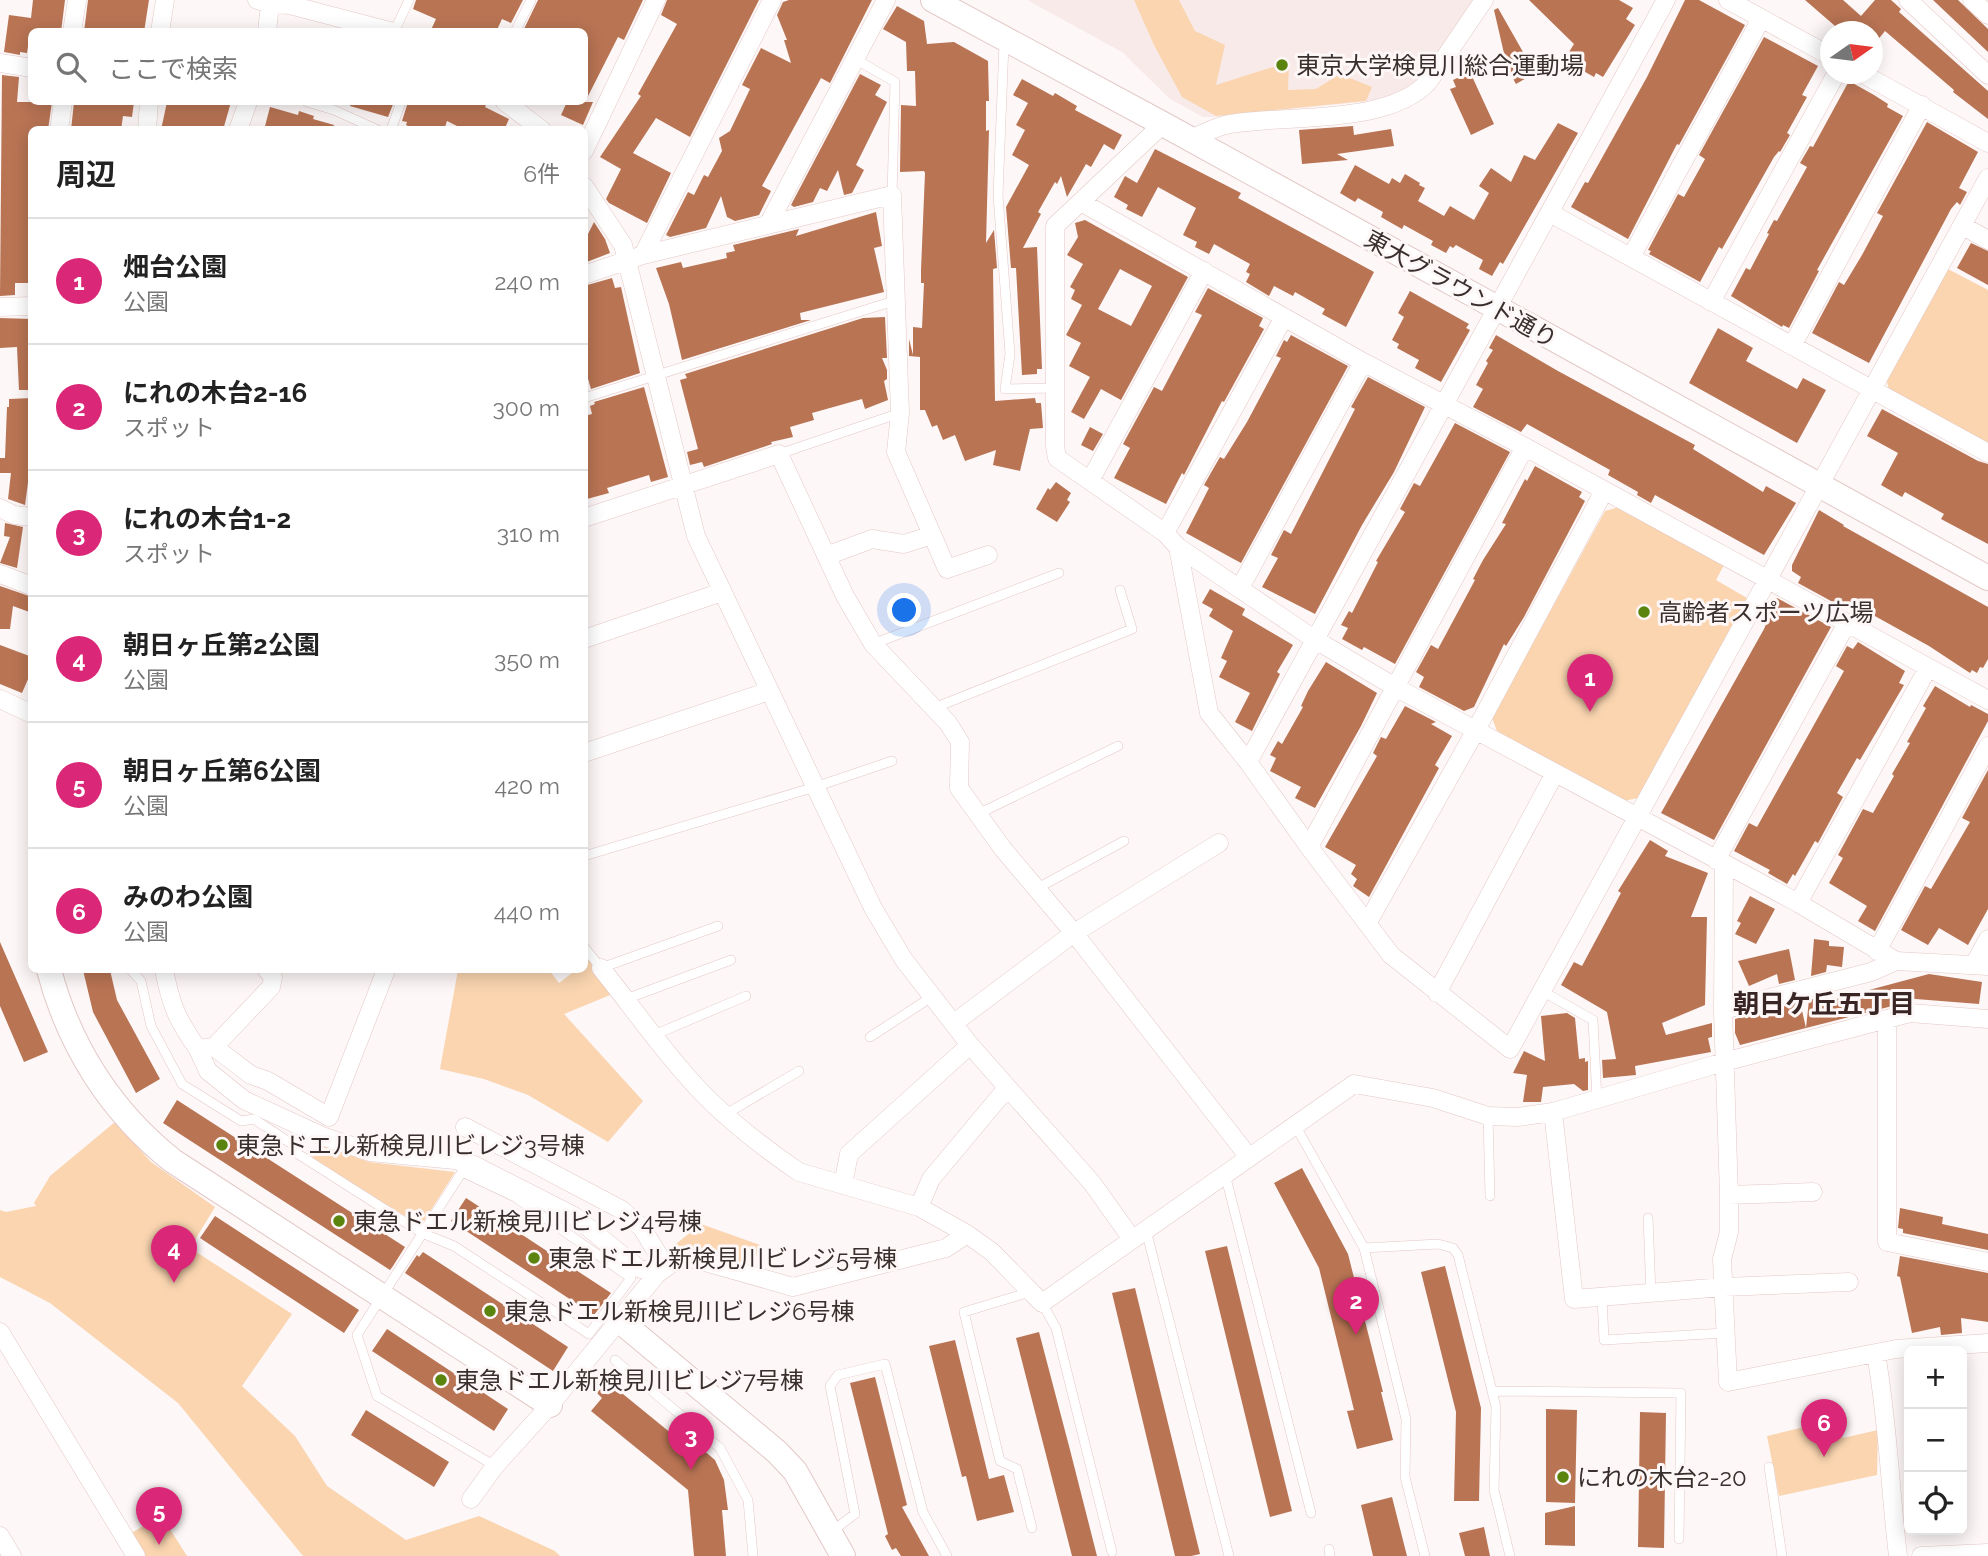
<!DOCTYPE html>
<html lang="ja">
<meta charset="utf-8">
<style>
:root{--surface:#fff;--page:#f6f6f6;--text:#222;--muted:#767676;--line:#e0e0e0;--accent:#db2777}
body{margin:0;font-family:Raleway,"Noto Sans JP",sans-serif;background:var(--page);color:var(--text)}
.controls{position:absolute;right:21px;bottom:21px;display:grid;overflow:hidden;border-radius:10px;box-shadow:0 4px 18px #0003}
.controls button{width:63px;height:63px;display:grid;place-items:center;padding:0;border:0;border-bottom:2px solid var(--line);background:var(--surface);color:var(--text);font:35px sans-serif}
.compass{position:absolute;left:1820px;top:21px;width:63px;height:63px;border-radius:50%;background:var(--surface);box-shadow:0 4px 18px #0003;rotate:76deg}
.you{position:absolute;left:905px;top:611px;width:24px;height:24px;margin:-18px;border:5px solid #fff;border-radius:50%;background:#1a73e8;box-shadow:0 0 0 10px #1a73e833}
.badge{display:grid;place-items:center;width:46px;height:46px;border-radius:50%;background:var(--accent);color:#fff;font-size:23px;font-weight:700}
.pin{position:absolute;translate:-50% -58px;filter:drop-shadow(0 2px 4px #0008)}
.pin::after{content:'';position:absolute;top:37px;width:24px;height:21px;background:inherit;clip-path:polygon(0 0,100% 0,50% 100%)}
.list{margin:0;padding:0;list-style:none}
h2{display:flex;justify-content:space-between;align-items:center;height:91px;margin:0;padding:0 28px;font-size:30px}
h2 small{font-size:23px;font-weight:400;color:var(--muted)}
.list li{display:grid;grid-template-columns:46px 1fr auto;gap:21px;align-items:center;box-sizing:border-box;height:126px;padding:0 28px;border-top:2px solid var(--line)}
.list b{display:block;font-size:26px;white-space:nowrap}
.list p{margin:0;font-size:23px;white-space:nowrap;color:var(--muted)}
.list em{font-size:23px;font-style:normal;color:var(--muted)}
.icon{flex:none;width:38px;height:38px;fill:none;stroke:currentColor;stroke-width:2;stroke-linecap:round;stroke-linejoin:round}
.map{position:relative;flex:none;width:1988px;height:1556px;overflow:hidden}
.search{position:absolute;background:var(--surface);box-shadow:0 4px 18px #0003;left:28px;top:28px;width:560px;height:77px;display:flex;align-items:center;gap:18px;box-sizing:border-box;padding:0 24px;border-radius:10px;color:var(--muted);font-size:26px}
.panel{position:absolute;background:var(--surface);box-shadow:0 4px 18px #0003;left:28px;top:126px;width:560px;height:847px;border-radius:10px}
.map>svg:first-child{display:block}
</style>
<div class="map">
<svg width="1988" height="1556" viewBox="0 0 1988 1556">
<rect width="100%" height="100%" fill="#fdf7f7"/>
<path fill="#f8eae8" d="M1027 0H1474L1419 79 1412 86 1386 99 1214 117H1203L1170 99 1122 52Z"/>
<path fill="#fad5b0" d="M1134 0H1179L1195 31 1225 45 1216 85 1289 62 1288 90 1316 89 1340 74 1372 87 1366 101 1216 116 1182 97 1154 45Z
M1948 269 1988 290V445L1890 394 1886 378Z
M1619 507 1724 565 1716 580 1747 598 1638 798 1623 801 1497 731 1492 718 1605 511Z
M589 960 615 993 564 1014 643 1101 608 1142 528 1095 484 1079 440 1069 458 970H549L559 983 576 970H584L585 963Z
M115 1122 151 1162 215 1207 190 1248 292 1314 242 1386 295 1436 327 1486 406 1540 479 1516 555 1551 560 1556H303L178 1403 50 1303 0 1277V1210L6 1212 36 1206 34 1203 50 1176Z
M320 1144 369 1162 455 1172 424 1221 416 1223 312 1158Z
M701 1224 760 1245 752 1269 672 1247Z
M1838 1419 1843 1438 1878 1430 1877 1475 1779 1496 1767 1436Z
M161 1515 187 1556H144L130 1534Z"/>
<path fill="#b97454" fill-rule="evenodd" d="M33 0H65L61 32H30L27 53 20 52V55L4 52 9 15 31 18Z
M88 0H149L144 32H84Z
M416 0H523L511 23 502 19 496 32H430L436 19 413 9Z
M538 0H643L624 40 618 37 585 102H593L583 125 561 115 567 102H584V32H529L524 29Z
M667 0H759L690 137 656 118 633 153 671 173 647 223 609 203 606 199 621 169 600 157 641 96 638 94 677 24 661 15Z
M789 0H872L830 83 821 78 762 186 771 191 759 215 735 221 727 217 721 196 706 228 670 237 666 235 688 192 694 195 704 175 708 177 722 151 719 138 730 131 750 89 742 85 761 48 791 63 784 40H787L777 15 783 2Z
M1529 0H1619L1633 8 1626 19 1635 25 1603 77 1596 73 1594 77 1564 60 1574 44Z
M1685 0H1699L1745 25 1679 145 1677 144 1628 239 1571 207 1585 182 1588 183 1647 77Z
M1805 0H1843L1861 16 1875 0H1891L1901 9 1899 12 1988 91V119L1953 92 1954 90 1885 31 1872 47V32H1842Z
M1933 0H1958L1988 29V52Z
M897 6 924 21 927 44 954 42 988 61 989 101H986V131L989 130 986 243 994 230 997 268 993 269 995 401 1035 398 1036 403H1041L1043 428 1030 429 1020 471 993 465 996 450 965 461 955 435 943 440 937 425 932 427 925 410H920V357L909 356V339L913 355V327L922 328 924 283H921V270L925 173 924 171 900 172 901 105 916 106 915 71H907L906 42 883 29Z
M1498 8 1535 73 1516 84 1504 63 1506 62 1494 10Z
M1764 37 1818 66 1802 95 1807 97 1787 133 1790 135 1780 152 1779 151 1774 157 1722 249 1719 247 1700 282 1649 254 1651 251 1648 250 1678 194 1684 197 1705 159 1699 155Z
M1470 72 1494 124 1471 135 1450 89 1456 87 1453 80Z
M860 74 881 85 875 95 887 102 856 165 864 170 852 193 844 195 838 170 827 191 820 188 813 202 794 207 791 205Z
M2 75 19 77 17 102H52L48 130H32V283H15V295L0 296Z
M1022 79 1053 96 1055 93 1077 106 1075 110 1122 135 1114 150 1104 144 1091 167 1086 164 1067 197 1061 176 1057 184 1055 182 1038 212 1041 214 1023 248 1037 247 1042 369H1037V374L1022 375 1016 268H1011L1006 207 1029 165 1012 155 1025 130 1016 125 1028 103 1013 95Z
M1849 81 1874 95 1888 104 1887 107 1903 116 1817 270 1819 271 1789 328 1783 325 1782 327 1731 296 1746 268 1750 270 1769 234 1767 233 1774 220 1777 221 1807 167 1800 163 1810 146 1813 147Z
M74 102H134L132 117 123 116 121 130H71Z
M167 102H231L223 130H161Z
M351 102H394L388 117 350 106Z
M408 102H487L485 107 509 119 504 130H465L447 121 444 130H416L406 125 407 122 402 121Z
M270 107 298 115 299 111 314 116 313 119 334 125 333 130H264Z
M1927 122 1978 152 1959 188 1967 192 1960 205 1957 202 1951 209 1869 363 1812 333 1839 282 1844 285 1862 255 1883 216 1877 213Z
M1558 123 1578 133 1503 264 1500 262 1492 276 1479 269 1483 260 1456 245 1453 248 1450 246 1446 253 1431 245 1433 241 1404 225 1402 229 1381 217 1383 212 1358 198 1355 202 1340 193 1355 165 1389 184 1392 178 1400 183 1405 174 1420 183 1419 185 1425 188 1418 201 1444 216 1450 206 1474 220 1489 193 1479 186 1491 168 1511 182 1524 155 1535 160Z
M1353 126 1354 135 1391 129 1394 146 1337 154 1348 160 1302 164 1299 130Z
M1155 149 1241 193 1238 198 1374 272 1346 327 1322 314 1325 309 1295 292 1293 296 1274 286 1269 296 1246 282 1250 274 1246 272 1250 264 1214 244 1209 254 1195 247 1197 242 1183 235 1196 208 1158 187 1142 217 1126 209 1128 205 1114 197 1125 176 1137 183Z
M876 212 882 246 874 248 884 292 800 313 801 320H811L682 360 669 304 656 268 681 262 683 268 727 258 726 253 735 251 733 245 799 229 796 236Z
M1085 220 1188 277 1121 400 1101 389 1084 419 1071 412 1090 377 1069 366 1081 343 1066 335 1082 305 1071 299 1075 290 1070 287 1083 264 1067 255 1078 237 1075 223ZM1120 269 1152 286 1131 326 1098 309Z
M594 222 605 239 610 253 584 263V242Z
M1971 243 1988 251V285L1957 268Z
M612 278 615 288 621 287 640 373 591 389 584 365V286Z
M1208 288 1263 318 1259 326 1264 329 1224 402 1222 401 1184 475 1182 473 1166 504 1114 478 1130 448 1123 444 1154 387 1162 391 1202 315 1195 312Z
M1410 291 1469 324 1466 328 1470 330 1441 382 1415 368 1419 360 1397 348 1399 344 1392 340 1404 317 1398 313Z
M885 317 887 358H882L887 370V379L884 381 888 400 865 409 862 399 812 413 814 420 790 427 793 437 771 442 772 444 704 467 702 462 690 465 687 452 698 449 680 380 687 378 685 374 863 318Z
M0 318 32 319V390H19L17 347 0 348Z
M1718 328 1753 348 1746 361 1797 389 1803 378 1826 390 1797 443 1689 383Z
M1291 335 1348 366 1241 563 1186 533 1209 488 1204 485 1220 457 1224 459 1247 422 1281 358 1276 356 1284 340 1287 342Z
M1496 335 1558 371 1695 445 1693 449 1763 492 1766 486 1796 503 1764 555 1655 495 1651 503 1637 495 1638 492 1608 475 1610 470 1527 424 1521 432 1473 407 1483 389 1476 385 1488 363 1486 361 1493 350 1489 348Z
M1368 377 1425 407 1394 472 1362 525 1315 614 1262 587 1278 558 1271 555 1284 530 1291 534 1355 409 1351 407Z
M644 387 668 477 651 482 649 475 607 488 609 493 587 499 584 491V416L592 414 590 406 595 404 594 402Z
M32 398V475H29L25 505 8 499 11 473H0V458H5L7 407H9V399Z
M1882 409 1978 461 1988 464V544L1941 519 1944 514 1905 492 1902 497 1881 485 1898 453 1867 436Z
M1455 423 1510 452 1395 664 1364 647 1362 650 1342 639 1348 628 1341 625 1349 611 1352 613 1378 562 1376 561 1405 512 1400 509 1414 483 1420 486Z
M1090 427 1103 434 1093 451 1081 445Z
M1535 466 1582 492 1579 497 1585 501 1524 617 1506 646 1504 644 1474 707 1464 711 1419 687 1424 677 1416 672 1431 645 1438 649 1475 580 1473 579 1483 560 1506 524 1502 523 1525 479 1527 481Z
M1056 482 1071 493 1067 500 1070 502 1057 522 1036 509 1048 488 1050 490Z
M1819 510 1844 525 1843 526 1988 607V659L1983 668 1980 667 1977 673 1972 670 1970 673 1929 646 1873 615 1871 619 1843 604 1842 607 1798 583 1801 577 1792 571V565Z
M5 523 23 527 17 568 0 563 10 537 4 536Z
M0 586 32 597V613L13 606 10 629H0Z
M1210 589 1245 609 1242 615 1293 645 1277 672 1280 674 1252 731 1235 722 1250 693 1219 677 1227 661 1221 658 1233 631 1209 616 1213 609 1202 603Z
M1777 598 1831 627 1714 840 1661 813 1764 629 1768 620 1761 616 1770 600 1774 602Z
M1858 642 1905 671 1899 683 1904 685 1860 760 1857 758 1837 793 1843 797 1818 843 1815 841 1795 876 1793 874 1787 884 1768 873 1770 870 1734 851 1749 823 1757 827 1844 671 1836 666 1847 646 1853 649Z
M0 645 32 657V670L22 693 0 684Z
M1326 662 1377 693 1361 726 1315 808 1295 798 1301 787 1270 771 1276 758 1270 755 1278 741 1282 744 1303 707 1301 706 1308 691Z
M1935 686 1970 707 1971 705 1988 714V721L1875 931 1858 921 1867 906 1829 883 1843 858 1838 855 1863 809 1873 813 1894 776 1892 774 1910 743 1907 742 1926 708 1923 706Z
M1405 706 1436 722 1431 724 1452 736 1435 765 1439 768 1369 897 1353 886 1357 879 1351 874 1356 865 1325 847 1377 756 1373 753 1381 737 1386 739Z
M1988 770V909L1968 945 1939 928 1928 945 1901 930 1925 886 1931 889 1970 822 1962 818Z
M1650 840 1668 851 1665 856 1708 873 1691 917H1707L1705 1005 1662 1023 1666 1035 1712 1023V1037L1708 1038 1711 1052 1635 1066 1636 1075 1603 1078 1602 1060 1616 1059 1607 1012 1561 985 1574 962 1582 966 1621 893 1618 891Z
M1750 896 1775 909 1756 944 1735 934 1741 923 1737 921Z
M1814 939 1829 941V946L1844 947 1842 967 1827 965 1826 972 1811 976Z
M0 942 48 1052 24 1062 0 1006Z
M1789 949 1795 980 1779 984 1777 974 1749 986 1738 961Z
M83 970H110L117 1000 160 1079 136 1093 93 1012Z
M1929 974 1982 982 1979 1004 1903 998 1904 1003 1806 1028 1809 1000 1825 996 1824 1002Z
M1800 1002 1806 1028 1740 1045 1735 1033V1019Z
M1567 1013 1575 1018 1579 1059 1585 1058V1062L1588 1061V1090L1583 1091 1574 1084 1543 1087 1541 1102H1523L1527 1075 1513 1073 1524 1051 1545 1061 1541 1016Z
M177 1100 405 1247 393 1266 390 1270 163 1123Z
M1302 1168 1348 1254 1383 1392H1381L1393 1440 1357 1449 1347 1411 1354 1410 1319 1268 1274 1183Z
M466 1198 611 1293 594 1315 451 1221Z
M1900 1208 1943 1217 1942 1224 1988 1234V1250L1903 1233V1229L1898 1228Z
M215 1216 359 1310 344 1333 200 1238Z
M1227 1246 1292 1511 1270 1517 1205 1251Z
M423 1252 568 1347 553 1371 405 1273 417 1255 419 1257Z
M1900 1256 1988 1273V1322L1961 1318 1962 1333 1941 1335 1940 1327 1912 1333 1900 1277 1897 1276Z
M1445 1266 1481 1408 1479 1501H1454L1456 1412 1421 1272Z
M1135 1288 1200 1554 1191 1556H1175L1112 1293Z
M387 1329 508 1409 494 1431 372 1351Z
M1039 1332 1069 1446 1097 1556H1072L1016 1338Z
M955 1340 989 1479 1004 1475 1014 1512 977 1521 966 1476 962 1477 929 1346Z
M875 1377 907 1505 902 1507 929 1556H901L896 1548 892 1550 885 1536 888 1534 850 1383Z
M607 1381 683 1443 688 1437 715 1460 724 1480 728 1510H722L726 1556H694L688 1490 591 1411 602 1398 597 1393Z
M1546 1409 1577 1410 1575 1503 1546 1502Z
M366 1410 449 1462 434 1487 351 1435Z
M1640 1412 1666 1413 1664 1548 1638 1547Z
M1392 1497 1407 1556H1373L1361 1505Z
M1575 1506V1546L1545 1545V1513Z
M1484 1527 1490 1556H1465L1459 1533Z"/>
<g fill="none" stroke-linecap="round" stroke-linejoin="round">
<defs>
<path id="lane" d="M394 32 409 0
M515 32 531 0
M1004 43 998 195 1010 354 1005 389 1055 388
M855 59 895 82 892 195
M307 102 334 110 378 130
M391 130 401 102
M584 398 897 300
M779 454 900 413
M873 644 1059 573
M934 708 1132 629 1120 590
M978 814 1118 746
M584 856 815 787 892 761
M1036 889 1124 841
M584 947 601 968 718 926
M131 970 141 981 151 1026 182 1084 241 1121 254 1119 295 1146 298 1154 422 1233 454 1246 589 1334 631 1278 515 1197 462 1172 357 1335 377 1396 495 1466
M1542 991 1593 1020 1597 1100
M626 999 731 960
M654 1035 746 996
M870 1037 933 996
M726 1114 799 1071
M1488 1116 1490 1196
M1295 1125 1364 1248 1406 1419 1405 1477 1425 1556
M1225 1174 1311 1513
M1648 1218 1651 1293
M1146 1230 1229 1556
M1364 1248 1438 1244 1453 1248 1458 1255 1496 1407 1494 1490 1510 1556
M1030 1292 964 1312 1000 1461 1017 1469 1032 1528
M1602 1297 1604 1340 1725 1333
M1042 1303 1056 1328 1112 1552
M615 1360 720 1448 748 1500 753 1556
M1493 1391 1681 1393 1679 1539
M1769 1467 1782 1556
M831 1532 855 1514 830 1386 838 1375 885 1364 923 1512 947 1556
M1329 1549 1330 1556"/>
<path id="street" d="M257 0 270 4 290 5 393 32
M1728 0 1830 56
M1908 0 1988 75
M1972 0 1988 15
M72 32 77 0
M160 32 165 0
M267 32 270 4
M0 63 32 68
M1863 74 1988 143
M505 102 542 130
M1163 124 1055 226V446L1057 458 1165 533 1178 547 1314 639 1395 687 1798 903 1896 961 1988 966
M59 130 63 102
M147 130 149 102
M238 130 248 102
M1190 139C1203 134 1217 126 1230 124 1287 114 1389 126 1429 81L1484 0
M584 151 656 0
M584 186 623 245 696 536 873 908 904 960 970 1045 1092 1183 1132 1239
M1081 202 1363 362 1525 447 1988 700
M1550 213 1988 453
M769 223 886 0
M1963 226 1988 240
M643 255 772 0
M1631 257 1761 19
M584 275 643 255 892 195 900 413 896 452 947 569 988 555
M1711 302 1836 74
M0 307 32 306
M1792 346 1922 105
M1091 479 1204 271
M0 508 14 515 32 517
M584 518 779 454 845 596 873 644 948 723 960 742 959 788 1003 849 1074 933 1248 1156
M1165 533 1284 317
M1178 547 1209 713 1248 762 1309 847 1391 955 1510 1049 1988 178
M826 556 872 539 904 544 932 535
M0 574 32 586
M1240 588 1363 362
M584 639 722 592
M0 699 32 714
M584 753 769 691
M1248 762 1666 0
M1309 847 1525 447
M1716 860 1847 623
M1724 865 1723 1010 1729 1195V1232L1722 1259 1728 1382 1896 1349 1988 1343
M1798 903 1928 668
M1368 922 1476 730 1604 491
M1877 951 1988 746
M1974 965 1988 939
M601 968C629 1003 655 1040 685 1074 717 1112 758 1144 799 1172L919 1207 967 1234 992 1252 1042 1303 1354 1084 1433 1098 1488 1116 1518 1117 1553 1112 1724 1062 1910 1013 1988 1019
M164 970C171 1005 177 1020 198 1049L214 1047 251 1075 268 1081 329 1117 386 970
M1437 993 1555 773
M1723 1010 1871 972 1896 961
M1887 1019V1242L1988 1262
M954 1023 1074 933 1219 843
M214 1047 271 987 273 977 267 970
M198 1049 208 1071 244 1100 322 1136 370 1152 455 1160 474 1165 574 1216 638 1268 657 1274
M1553 1112 1574 1299 1724 1287 1849 1282
M465 1127 622 1210 642 1228 665 1266
M843 1185 849 1154 970 1045
M1729 1195 1813 1192
M919 1207 931 1179 1007 1088
M0 1332 136 1556
M1876 1354C1888 1421 1890 1489 1898 1556
M471 1499 495 1466 550 1405 657 1274 679 1258H691L793 1287 946 1248 967 1234
M0 1536 12 1556
M1921 1556 1988 1553"/>
<path id="secondary" d="M933 0 1163 124 1988 578
M49 970C69 1046 111 1112 173 1161L550 1405
M620 1321 777 1452 795 1471 843 1556"/>
</defs>
<use href="#lane" stroke="#e3c8c6" stroke-width="10"/>
<use href="#street" stroke="#e3c8c6" stroke-width="19"/>
<use href="#secondary" stroke="#e3c8c6" stroke-width="26"/>
<use href="#lane" stroke="#fff" stroke-width="9"/>
<use href="#street" stroke="#fff" stroke-width="18"/>
<use href="#secondary" stroke="#fff" stroke-width="24"/>
</g>
<g fill="#5a840d" stroke="#fdf7f7" stroke-width="2.5">
<circle cx="1282" cy="65" r="7"/>
<circle cx="1644" cy="612" r="7"/>
<circle cx="222" cy="1145" r="7"/>
<circle cx="339" cy="1221" r="7"/>
<circle cx="534" cy="1258" r="7"/>
<circle cx="490" cy="1311" r="7"/>
<circle cx="441" cy="1380" r="7"/>
<circle cx="1563" cy="1477" r="7"/>
</g>
<g text-anchor="middle" dominant-baseline="central" stroke-width="6" stroke-linejoin="round" paint-order="stroke">
<g font-size="24" fill="#392f2e" stroke="#fdf7f7" text-anchor="start">
<text x="1296" y="65">東京大学検見川総合運動場</text>
<text x="1658" y="612">高齢者スポーツ広場</text>
<text x="236" y="1145">東急ドエル新検見川ビレジ3号棟</text>
<text x="353" y="1221">東急ドエル新検見川ビレジ4号棟</text>
<text x="548" y="1258">東急ドエル新検見川ビレジ5号棟</text>
<text x="504" y="1311">東急ドエル新検見川ビレジ6号棟</text>
<text x="455" y="1380">東急ドエル新検見川ビレジ7号棟</text>
<text x="1577" y="1477">にれの木台2-20</text>
</g>
<g font-size="24" fill="#392f2e" stroke="#fdf7f7">
<text transform="translate(1461 289) rotate(29)">東大グラウンド通り</text>
</g>
<g font-size="26" font-weight="bold" fill="#392524" stroke="#fdf7f7">
<text x="1824" y="1004">朝日ケ丘五丁目</text>
</g>
</g>
</svg>
<div class="controls">
<button>+</button>
<button>−</button>
<button><svg class="icon" aria-label="locate" viewBox="0 0 24 24"><circle cx="12" cy="12" r="6"/><path d="M12 2v4M12 18v4M2 12h4M18 12h4"/></svg></button>
</div>
<svg class="compass" viewBox="-18 -18 36 36"><path d="M0-13l5 13h-10z" fill="#e53935"/><path d="M0 13l5-13h-10z" fill="#767676"/></svg>
<div class="you"></div>
<div class="pin badge" style="left:1590px;top:712px">1</div>
<div class="pin badge" style="left:1356px;top:1335px">2</div>
<div class="pin badge" style="left:691px;top:1470px">3</div>
<div class="pin badge" style="left:174px;top:1283px">4</div>
<div class="pin badge" style="left:159px;top:1545px">5</div>
<div class="pin badge" style="left:1824px;top:1457px">6</div>
<div class="search"><svg class="icon" aria-label="search" viewBox="0 0 24 24"><circle cx="10" cy="10" r="6"/><path d="M15 15l6 6"/></svg>ここで検索</div>
<section class="panel">
<h2>周辺<small>6件</small></h2>
<ul class="list">
<li><span class="badge">1</span><div><b>畑台公園</b><p>公園</p></div><em>240 m</em></li>
<li><span class="badge">2</span><div><b>にれの木台2-16</b><p>スポット</p></div><em>300 m</em></li>
<li><span class="badge">3</span><div><b>にれの木台1-2</b><p>スポット</p></div><em>310 m</em></li>
<li><span class="badge">4</span><div><b>朝日ヶ丘第2公園</b><p>公園</p></div><em>350 m</em></li>
<li><span class="badge">5</span><div><b>朝日ヶ丘第6公園</b><p>公園</p></div><em>420 m</em></li>
<li><span class="badge">6</span><div><b>みのわ公園</b><p>公園</p></div><em>440 m</em></li>
</ul>
</section>
</div>
